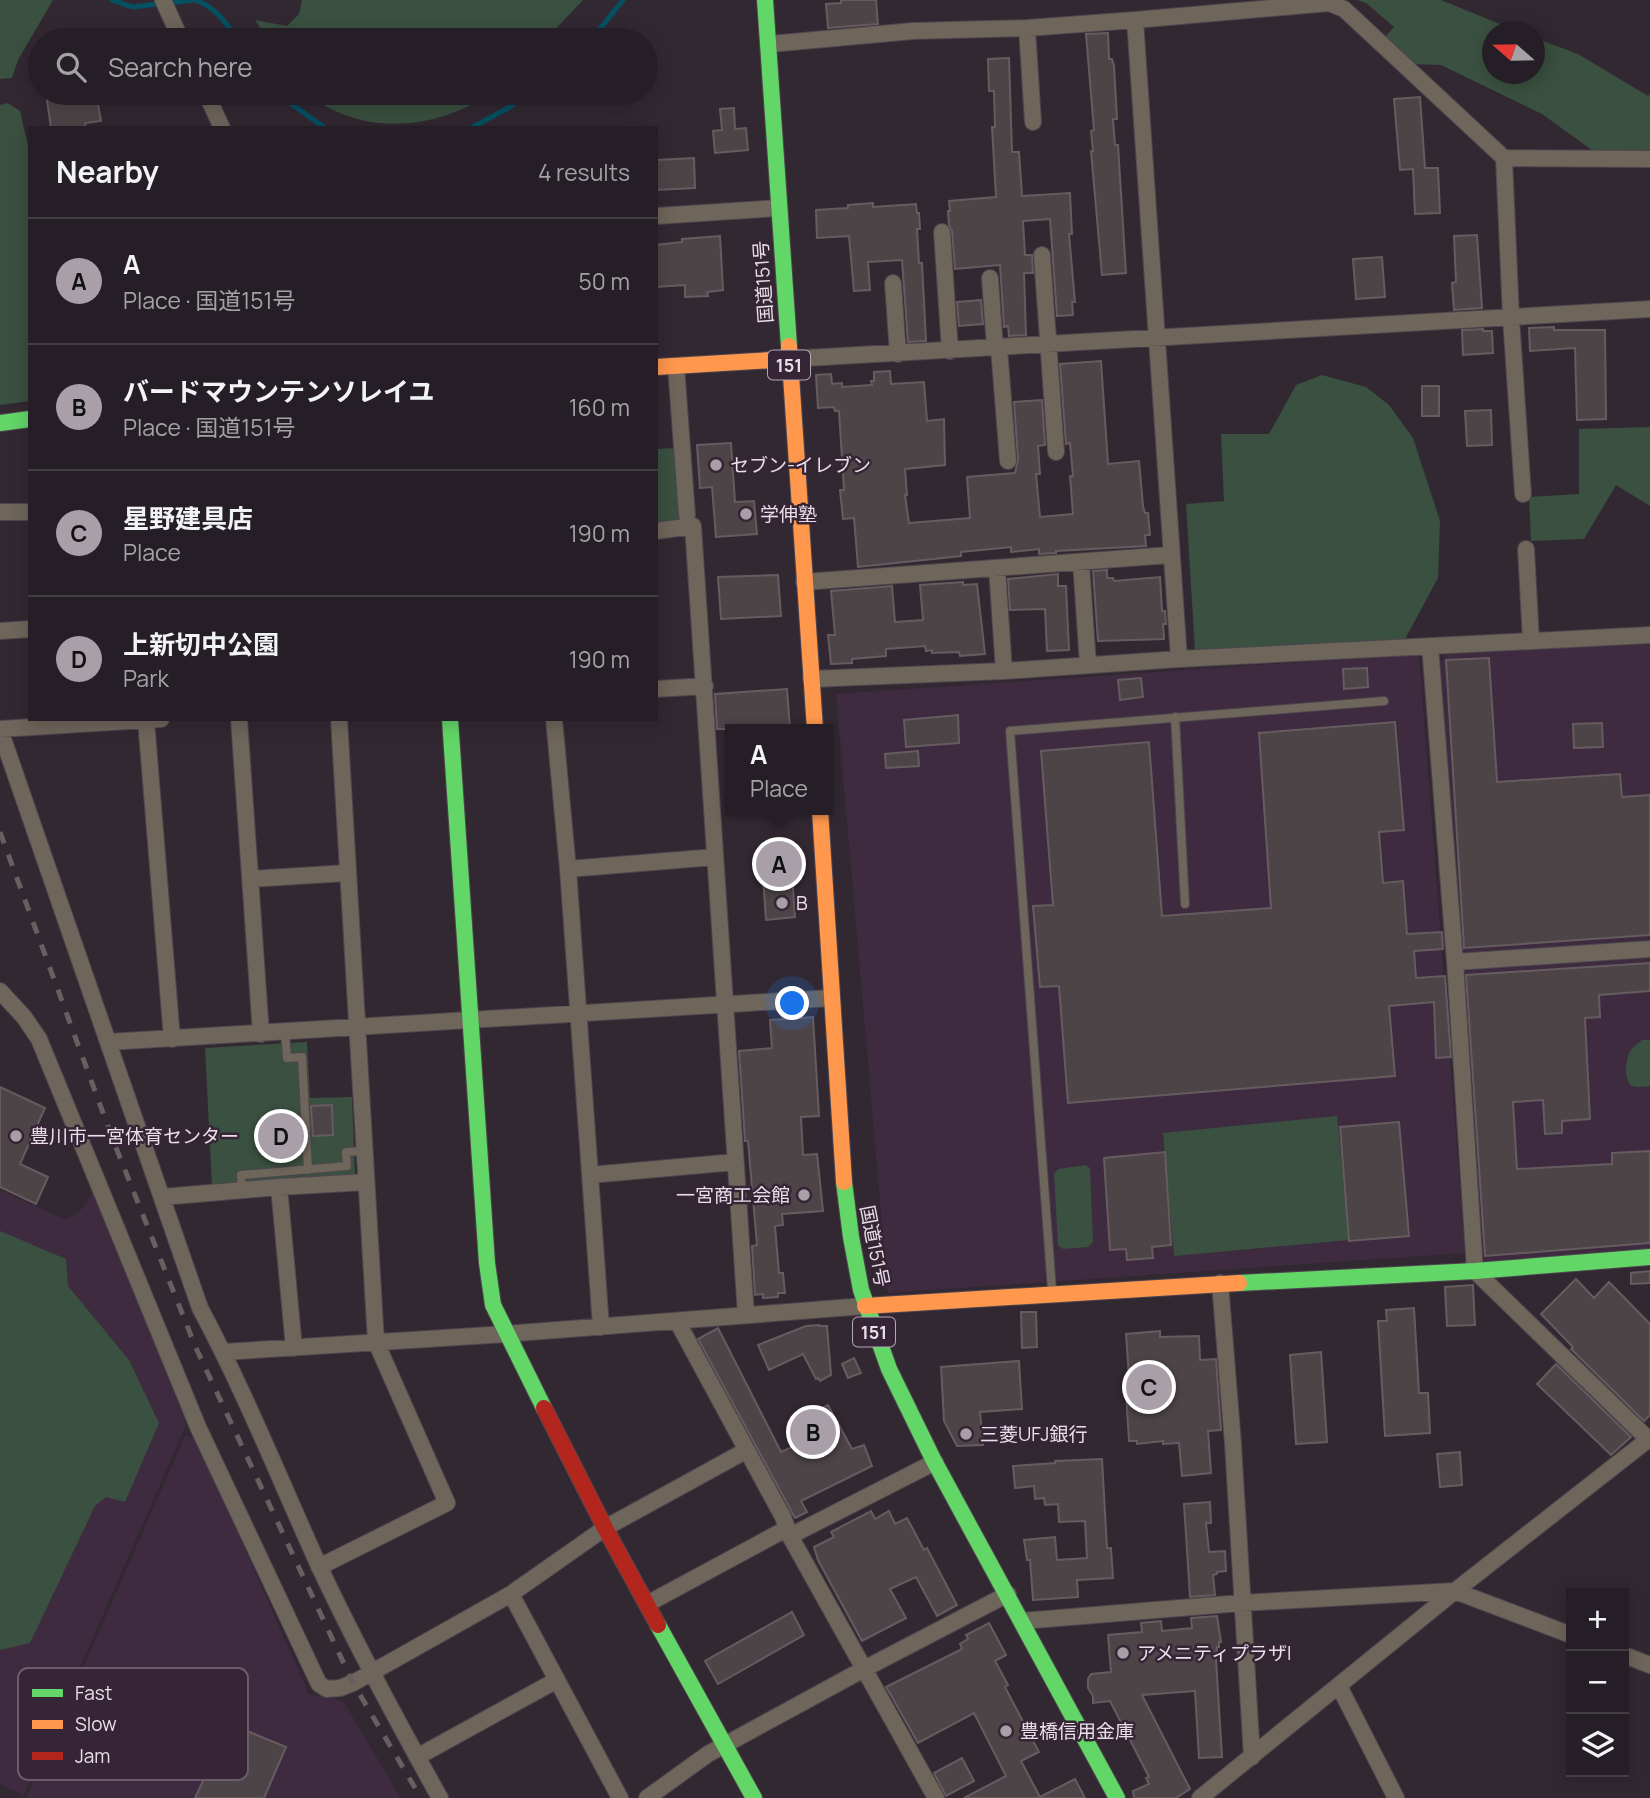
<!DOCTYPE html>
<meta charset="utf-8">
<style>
:root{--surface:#261e26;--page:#2e272e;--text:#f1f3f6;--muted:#a4a2a7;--line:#423c43;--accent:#a99fa9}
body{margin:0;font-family:Manrope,"Noto Sans JP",sans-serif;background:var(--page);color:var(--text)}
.controls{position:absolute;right:21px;bottom:21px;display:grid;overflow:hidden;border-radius:0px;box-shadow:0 4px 18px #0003}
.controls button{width:63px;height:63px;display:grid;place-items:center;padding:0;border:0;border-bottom:2px solid var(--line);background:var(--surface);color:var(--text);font:35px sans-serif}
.compass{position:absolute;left:1482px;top:21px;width:63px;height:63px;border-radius:50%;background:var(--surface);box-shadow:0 4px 18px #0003;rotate:290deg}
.you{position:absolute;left:793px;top:1004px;width:24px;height:24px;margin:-18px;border:5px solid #fff;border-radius:50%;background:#1a73e8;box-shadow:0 0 0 10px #1a73e833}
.badge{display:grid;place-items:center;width:46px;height:46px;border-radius:50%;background:var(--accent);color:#111;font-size:23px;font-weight:700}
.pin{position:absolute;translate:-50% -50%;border:4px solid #fff;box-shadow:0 2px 7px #0006}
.popup{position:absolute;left:725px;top:724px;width:108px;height:91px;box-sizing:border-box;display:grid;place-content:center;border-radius:0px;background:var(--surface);filter:drop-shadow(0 2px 5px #0005);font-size:23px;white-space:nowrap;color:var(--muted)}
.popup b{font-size:26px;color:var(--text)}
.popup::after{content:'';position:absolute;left:50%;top:100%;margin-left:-14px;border:14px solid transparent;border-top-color:var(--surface)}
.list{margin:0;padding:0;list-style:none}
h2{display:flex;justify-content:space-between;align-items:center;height:91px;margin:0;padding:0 28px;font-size:30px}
h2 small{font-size:23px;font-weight:400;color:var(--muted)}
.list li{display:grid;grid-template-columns:46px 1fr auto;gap:21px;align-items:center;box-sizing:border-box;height:126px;padding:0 28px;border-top:2px solid var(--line)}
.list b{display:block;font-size:26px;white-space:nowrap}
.list p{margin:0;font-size:23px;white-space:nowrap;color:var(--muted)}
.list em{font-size:23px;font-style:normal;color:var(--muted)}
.icon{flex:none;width:38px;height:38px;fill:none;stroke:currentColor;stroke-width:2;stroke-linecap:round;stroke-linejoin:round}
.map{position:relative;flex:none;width:1650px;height:1798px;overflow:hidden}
.search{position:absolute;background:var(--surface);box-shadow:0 4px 18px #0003;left:28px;top:28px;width:630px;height:77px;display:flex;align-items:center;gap:18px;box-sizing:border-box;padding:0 24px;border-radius:38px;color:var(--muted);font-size:26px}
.panel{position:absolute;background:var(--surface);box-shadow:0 4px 18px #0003;left:28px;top:126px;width:630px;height:595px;border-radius:0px}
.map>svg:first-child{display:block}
</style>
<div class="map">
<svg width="1650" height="1798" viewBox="0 0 1650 1798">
<rect width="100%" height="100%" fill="#322832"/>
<path fill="#3e2b3f" d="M1650 639V941L1467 955 1461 949 1441 661 1447 654Z
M1419 654 1465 1253 888 1293 836 694Z
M1650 956V1255L1488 1265 1481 1257 1462 976 1467 968Z
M98 1186 186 1425 24 1795 0 1784V1190L66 1220 80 1211Z
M185 1436 196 1438 309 1694 343 1701 401 1798H26Z"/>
<path fill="#3a5040" d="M0 0H53L18 60 12 78 0 79Z
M302 0H583L545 40H268L255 20 287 26 299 14Z
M1357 0H1441L1517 31 1492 32V74H1534L1535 38 1578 54 1648 96 1650 94V151L1596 153 1542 114 1441 65 1409 64 1383 39 1394 27 1366 3Z
M306 93H493C486 98 477 102 469 106 415 132 354 131 306 93Z
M8 103 20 111 30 155V401L0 405V105Z
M1322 375 1366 387 1389 405 1413 438 1440 521 1438 578 1405 639 1195 651 1186 504 1224 501 1221 434H1269L1296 385Z
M1650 427V506L1616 485 1584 539 1531 541 1529 497 1579 494V429Z
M677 448 680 523 656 526V449Z
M1642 1040H1650V1086C1645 1086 1637 1088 1632 1086 1624 1081 1625 1060 1630 1052 1632 1047 1638 1044 1642 1040Z
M307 1042 310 1098 352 1097 355 1174 212 1186 205 1048Z
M1337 1116 1349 1240 1174 1256 1163 1133Z
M1085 1165 1090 1168 1093 1242 1088 1247 1063 1249 1058 1245 1054 1174 1058 1169Z
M0 1231 66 1259 68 1286 129 1360 159 1423 125 1502 106 1497 95 1506 30 1643 0 1650Z"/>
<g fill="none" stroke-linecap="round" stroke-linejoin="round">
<path stroke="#045164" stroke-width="5" d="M112 0 132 7 194 0
M195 0C217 8 225 22 238 40
M591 40 623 0
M276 93 325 128
M471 128 510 107 528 93"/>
</g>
<path fill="#4d4448" stroke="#665c60" stroke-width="2" d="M841 0H876L878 24 828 28 826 4 841 3Z
M1108 33 1109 59H1112L1114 66 1117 119H1113L1115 145H1118L1126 273 1102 275 1091 151H1093L1091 131 1094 130 1086 34Z
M1009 58 1012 152H1019L1022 196 1070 193 1072 234H1069L1075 302H1072L1073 315 1057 316 1050 219 1023 221 1025 255H1032L1033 273H1024L1026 335 1009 336 1008 326 1004 327 1000 265 955 269 952 231 949 225 948 211H950L949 201 996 197 992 127H995L994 91H989L988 59Z
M46 93H96L101 121 85 123 86 128H51Z
M1420 97 1425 168H1438L1440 213 1415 214 1413 169 1400 170 1394 99Z
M734 108 735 129 746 128 748 150 715 153 713 131 722 130 720 109Z
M694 158 695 188 656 190V160Z
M873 203V207L916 204 917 213H919L920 229H917L919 263H922L926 341 908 342 902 260 868 262 870 290 854 291 849 236 817 238 816 210 848 208V205Z
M1477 235 1482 308 1454 310 1452 283 1456 282 1454 236Z
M720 236 723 290 707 292 708 296 685 297V285L656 287V245L682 242V239Z
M1382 257 1385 297 1356 299 1353 259Z
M981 300 983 324 959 326 957 302Z
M1554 327V330H1605L1606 419 1577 420 1575 348 1530 351 1529 328Z
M1483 329V331H1492L1493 353 1463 355 1462 330Z
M1101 361 1108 464 1139 461 1143 506 1145 513H1148L1150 535H1145L1146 546 1056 551V553L1039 554V549L1011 552V547L961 552V556L858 567 854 518 843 519 840 490H844L839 411H835L834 407 818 408 816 375 831 374 832 384 842 383V387L872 385 871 381H874V372L890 371 891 384 924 382 927 421 944 419 945 465 905 469 907 495H905L909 523 970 518 967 477 1015 473 1018 460 1014 402 1042 400 1045 445 1038 446 1040 474H1036L1040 517 1073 514 1070 476H1073L1070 443 1066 444 1060 364Z
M1422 386H1439V416H1422Z
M1491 410 1492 445 1467 446 1465 411Z
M731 443 735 502 754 501 757 534 716 537 712 487 700 488 697 445Z
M1107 570V578H1113L1114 581 1160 577 1162 611H1165L1166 624H1163L1164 639 1098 641 1093 571Z
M1058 574V586H1066L1069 650 1047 651 1045 609 1010 610 1008 579Z
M778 575 781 616 721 619 718 577Z
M963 582V585L977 584 985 654 960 656 959 652 932 653V650L926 651 925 646 886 649V656L852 659V663L831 664 828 635H835L831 591 892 586 895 622 923 620 920 585Z
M1489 658 1497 782 1620 774 1622 797 1650 795V935L1464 948 1446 660Z
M1367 668 1368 687 1344 689 1343 669Z
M1141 678 1143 697 1120 700 1118 680Z
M787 689 790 729H717L715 694Z
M958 715 959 743 906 747 904 720Z
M1395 722 1404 830 1379 832 1383 883 1403 881 1407 934 1442 932 1443 949 1414 951 1416 978 1445 976 1451 1057 1436 1058 1434 1002 1389 1006 1395 1076 1068 1103 1059 986 1040 987 1033 906 1053 905 1041 751 1149 742 1162 916 1271 908 1259 733Z
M1602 723 1603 747 1574 748 1573 724Z
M918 751 919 766 886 768 885 754Z
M790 846 795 917 766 920 761 849Z
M1650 963V991L1599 995 1600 1017 1585 1018 1590 1119 1562 1121V1133L1545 1134 1543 1100 1513 1102 1517 1169 1612 1164V1153L1650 1151V1243L1485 1256 1466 975Z
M813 1017 819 1116 801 1117 803 1155 817 1154 823 1211 782 1214 783 1225 775 1226 779 1273H783L785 1293H778V1297L763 1298V1294L755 1295 752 1246 757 1245 748 1141H745L739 1051 772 1048 770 1020Z
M0 1087 45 1108 20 1164 48 1177 36 1204 0 1187Z
M332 1105 333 1135 313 1136 311 1106Z
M1399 1122 1409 1236 1349 1241 1340 1127Z
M1165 1152 1171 1245 1152 1247 1153 1258 1127 1260 1126 1249 1110 1250 1104 1158Z
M1650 1271V1283L1631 1284V1273Z
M1576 1279 1594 1298 1609 1282 1650 1324V1415L1644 1421 1571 1349 1573 1347 1541 1314Z
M1473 1285 1475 1325 1447 1326 1445 1287Z
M1414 1308 1419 1393H1428L1430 1433 1385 1436 1378 1321H1387L1386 1310Z
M1021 1312H1036L1037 1347 1022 1348Z
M819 1325V1326H827L831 1375 820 1381 818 1378 816 1379 803 1354 769 1370 758 1345 806 1326Z
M718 1328 781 1452 803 1442 795 1423 828 1405 852 1449 864 1445 872 1466 801 1501 807 1512 795 1518 698 1339Z
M1160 1331V1337L1199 1336 1200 1360 1216 1359 1221 1430 1208 1431 1211 1473 1182 1476 1179 1443 1163 1444V1441L1137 1444V1441H1129L1125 1377H1129L1126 1334Z
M1321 1352 1327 1442 1296 1444 1290 1355Z
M854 1358 861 1373 848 1378 842 1364Z
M1019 1361 1022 1409 980 1412 983 1445 957 1446 944 1421 941 1367Z
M1556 1364 1631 1437 1611 1455 1537 1384Z
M1460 1452 1462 1485 1440 1487 1437 1454Z
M1102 1459 1107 1548H1111L1113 1578 1077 1580 1078 1597 1033 1600 1030 1560H1027L1024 1540 1055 1537 1057 1560 1087 1558 1085 1521 1059 1522 1058 1504 1045 1505 1044 1498 1035 1499 1034 1486 1015 1488 1013 1466 1055 1463V1461Z
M1210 1502 1211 1523H1206L1209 1552 1225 1551 1226 1571 1217 1572V1574L1213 1575 1215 1595 1190 1597 1184 1504Z
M871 1511 875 1519 889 1511 895 1524 907 1518 924 1550 927 1548 957 1605 937 1616 916 1577 890 1589 906 1618 862 1641 818 1560 814 1547 834 1537 831 1532Z
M792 1612 804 1635 718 1684 705 1661Z
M1217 1616 1221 1642H1219V1647H1217L1216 1659 1222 1757 1199 1758 1195 1691 1142 1695 1190 1789 1176 1798H1134L1133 1791 1149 1784 1146 1778 1149 1777 1110 1701 1093 1703V1696L1088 1688V1679L1091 1674 1111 1672 1108 1635 1142 1632 1141 1623 1161 1621 1162 1631 1192 1628 1191 1618Z
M989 1623 1006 1655 995 1661 1008 1685 1005 1687 1039 1752 1021 1761 1040 1797 1075 1779 1085 1798H964L1006 1776 974 1713 918 1743 892 1697 886 1687 962 1649 960 1644 968 1639 966 1635Z
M230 1724 286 1747 264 1798H195Z
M962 1758 974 1781 946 1796 934 1773Z"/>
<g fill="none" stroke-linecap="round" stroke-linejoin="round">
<defs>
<path id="lane" d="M1175 717 1185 904
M285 1032 287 1058 302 1057 308 1170
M242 1191 241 1175 347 1166 346 1152 364 1151
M1052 1290 1010 731 1384 701"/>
<path id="street" d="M163 0 181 40
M1135 20 1179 659
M1027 28 1033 122
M770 44 913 31 1027 28 1135 20 1329 3 1344 9 1504 158 1511 318 1523 494
M206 93 222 128
M1504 158 1650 159
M656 216 779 208
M942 232 950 351
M1042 255 1056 452
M990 278 995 348
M893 283 898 354
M999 348 1008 461
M789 359 1650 309
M676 366 687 515
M0 512H30
M656 531 693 526 746 1315
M1526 549 1531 641
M1081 562 1088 665
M997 568 1004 671
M804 582 1170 555
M0 631 30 629
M1430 646 1455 962 1475 1271 1648 1439
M811 679 1004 671 1179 659 1650 635
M656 689 705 686
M239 719 261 1034
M554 719 568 869 601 1327
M146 720 172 1039
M0 729 161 719
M0 730 200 1308C245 1392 280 1480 319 1566 356 1645 397 1721 440 1798
M568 869 715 857
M250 879 347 873
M1455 962 1650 949
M0 991 24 1017 39 1039 198 1427 319 1684 327 1689 340 1688 353 1683 511 1594 605 1528 747 1450
M108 1042 831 998
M590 1175 735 1162
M279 1187 294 1348
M162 1197 279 1187 366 1182
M1220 1283 1233 1444 1252 1757
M677 1321 783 1517 790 1536 936 1798
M223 1352 506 1334 865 1306
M790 1536 935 1462
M319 1567 447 1503 376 1342 339 719
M511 1594 620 1798
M647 1604 786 1529
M1022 1621 1241 1603 1455 1591 1571 1635
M1624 1655 1650 1665
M1339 1686 1396 1798
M417 1757 557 1680
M647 1798 708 1754 864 1669 1008 1594
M1200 1798 1455 1591 1650 1438"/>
<path id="fast" d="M765 0 789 346
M0 423 30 419
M450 719 487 1263 493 1305 544 1408
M844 1182 851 1237 861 1290 889 1369 933 1459 1117 1798
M1239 1283 1475 1271 1650 1257
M658 1625 754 1798"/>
<path id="slow" d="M789 346 815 729
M656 367 789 359
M820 810 844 1182
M865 1306 1239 1283"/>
<path id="jam" d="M544 1408 605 1528 658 1625"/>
</defs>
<use href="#lane" stroke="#4e464e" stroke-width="10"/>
<use href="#street" stroke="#4e464e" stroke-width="18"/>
<use href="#fast" stroke="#4e464e" stroke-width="18"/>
<use href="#slow" stroke="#4e464e" stroke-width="18"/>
<use href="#jam" stroke="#4e464e" stroke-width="18"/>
<use href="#lane" stroke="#6e655b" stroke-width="8"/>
<use href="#street" stroke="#6e655b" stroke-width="16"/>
<use href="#fast" stroke="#63d668" stroke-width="16"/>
<use href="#slow" stroke="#ff974d" stroke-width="16"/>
<use href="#jam" stroke="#b3261e" stroke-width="16"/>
<path stroke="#685f61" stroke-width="5" stroke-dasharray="12 12" stroke-linecap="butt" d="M0 832 113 1140 196 1348 353 1683 421 1798"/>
</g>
<g fill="#a99fa9" stroke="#352535" stroke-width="2.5">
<circle cx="716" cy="465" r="7"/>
<circle cx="746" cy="514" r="7"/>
<circle cx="782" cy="903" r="7"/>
<circle cx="16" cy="1136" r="7"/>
<circle cx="804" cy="1195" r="7"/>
<circle cx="966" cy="1434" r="7"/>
<circle cx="1123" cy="1653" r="7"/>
<circle cx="1006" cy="1731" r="7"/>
</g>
<g text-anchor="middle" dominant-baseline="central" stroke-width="5" stroke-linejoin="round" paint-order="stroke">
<g fill="#352535" stroke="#b3a7b3" stroke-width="2">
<rect x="768" y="350.5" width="42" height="29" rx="5"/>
<rect x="853" y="1317.5" width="42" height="29" rx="5"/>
</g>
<g font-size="18" font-weight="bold" fill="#e9dfe9">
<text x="789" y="365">151</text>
<text x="874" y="1332">151</text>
</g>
<g font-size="19" fill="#e9dfe9" stroke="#352535">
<text transform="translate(763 282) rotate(-94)">国道151号</text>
<text transform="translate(875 1246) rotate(79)">国道151号</text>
</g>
<g font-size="19" fill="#e9dfe9" stroke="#352535" text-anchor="start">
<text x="730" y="465">セブン-イレブン</text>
<text x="760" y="514">学伸塾</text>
<text x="796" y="903">B</text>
<text x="30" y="1136">豊川市一宮体育センター</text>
<text x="790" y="1195" text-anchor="end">一宮商工会館</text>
<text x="980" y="1434">三菱UFJ銀行</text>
<text x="1137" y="1653">アメニティプラザI</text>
<text x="1020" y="1731">豊橋信用金庫</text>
</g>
</g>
<rect x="18" y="1668" width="230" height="112" rx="10" fill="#352535" stroke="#6b5d6b" stroke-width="2"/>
<rect x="32" y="1689" width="31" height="8" fill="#63d668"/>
<rect x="32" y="1720" width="31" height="9" fill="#ff974d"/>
<rect x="32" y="1752" width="31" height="8" fill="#b3261e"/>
<g font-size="19" fill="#e9dfe9">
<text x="75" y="1700">Fast</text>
<text x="75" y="1731">Slow</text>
<text x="75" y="1763">Jam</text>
</g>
</svg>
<div class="controls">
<button>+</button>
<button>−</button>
<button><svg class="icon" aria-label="layers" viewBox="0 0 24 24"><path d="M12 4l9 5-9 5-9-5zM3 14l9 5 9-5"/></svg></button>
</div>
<svg class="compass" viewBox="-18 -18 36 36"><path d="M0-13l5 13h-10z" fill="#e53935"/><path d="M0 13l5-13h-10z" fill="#a4a2a7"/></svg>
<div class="you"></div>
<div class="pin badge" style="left:779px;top:864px">A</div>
<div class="popup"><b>A</b>Place</div>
<div class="pin badge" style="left:813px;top:1432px">B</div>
<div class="pin badge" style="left:1149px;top:1387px">C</div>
<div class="pin badge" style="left:281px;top:1136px">D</div>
<div class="search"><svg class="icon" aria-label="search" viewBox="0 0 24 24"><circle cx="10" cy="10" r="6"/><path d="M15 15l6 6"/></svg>Search here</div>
<section class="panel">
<h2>Nearby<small>4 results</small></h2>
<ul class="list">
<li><span class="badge">A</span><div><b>A</b><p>Place · 国道151号</p></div><em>50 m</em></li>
<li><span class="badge">B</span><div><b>バードマウンテンソレイユ</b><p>Place · 国道151号</p></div><em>160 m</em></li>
<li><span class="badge">C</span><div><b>星野建具店</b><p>Place</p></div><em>190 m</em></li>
<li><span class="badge">D</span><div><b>上新切中公園</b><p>Park</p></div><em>190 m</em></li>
</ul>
</section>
</div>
